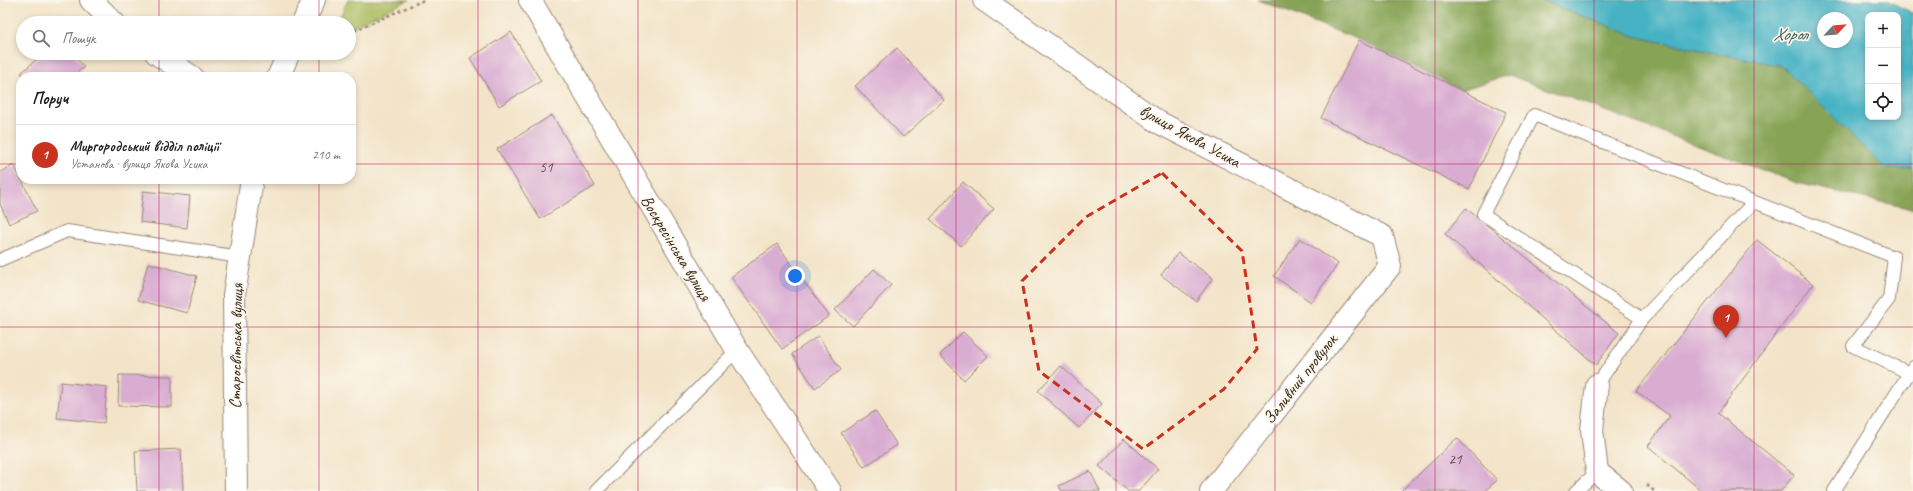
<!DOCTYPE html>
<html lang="uk">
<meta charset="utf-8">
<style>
:root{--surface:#fff;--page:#f6f6f6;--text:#202124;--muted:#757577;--line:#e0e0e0;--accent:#c8321e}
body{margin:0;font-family:Caveat,sans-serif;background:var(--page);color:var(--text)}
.controls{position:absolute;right:12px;top:12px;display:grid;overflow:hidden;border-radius:8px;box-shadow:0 2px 6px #0003}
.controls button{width:36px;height:36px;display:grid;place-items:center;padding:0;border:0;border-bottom:1px solid var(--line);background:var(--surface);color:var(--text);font:20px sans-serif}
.compass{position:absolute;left:1817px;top:12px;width:36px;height:36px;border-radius:50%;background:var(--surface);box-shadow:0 2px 6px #0003;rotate:64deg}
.you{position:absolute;left:795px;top:276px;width:14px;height:14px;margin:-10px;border:3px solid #fff;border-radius:50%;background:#1a73e8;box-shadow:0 0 0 6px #1a73e833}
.badge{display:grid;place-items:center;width:26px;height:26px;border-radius:50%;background:var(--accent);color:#fff;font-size:13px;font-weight:700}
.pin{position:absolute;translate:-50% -33px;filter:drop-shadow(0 1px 2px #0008)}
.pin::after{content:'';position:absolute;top:21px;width:14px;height:12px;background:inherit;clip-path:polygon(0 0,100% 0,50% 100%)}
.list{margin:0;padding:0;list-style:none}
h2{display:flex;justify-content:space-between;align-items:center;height:52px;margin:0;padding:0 16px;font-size:17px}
h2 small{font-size:13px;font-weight:400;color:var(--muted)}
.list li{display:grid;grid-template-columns:26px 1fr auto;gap:12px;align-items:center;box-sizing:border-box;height:60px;padding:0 16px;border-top:1px solid var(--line)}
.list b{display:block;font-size:15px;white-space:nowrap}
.list p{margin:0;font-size:13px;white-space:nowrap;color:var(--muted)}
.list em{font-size:13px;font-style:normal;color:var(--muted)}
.icon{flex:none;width:22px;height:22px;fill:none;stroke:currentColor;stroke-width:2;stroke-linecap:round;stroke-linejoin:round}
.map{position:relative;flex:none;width:1913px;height:491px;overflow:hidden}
.search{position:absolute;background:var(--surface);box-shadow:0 2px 6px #0003;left:16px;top:16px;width:340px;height:44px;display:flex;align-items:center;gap:10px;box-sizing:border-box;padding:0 14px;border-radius:22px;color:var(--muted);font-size:15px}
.panel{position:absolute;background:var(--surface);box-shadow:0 2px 6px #0003;left:16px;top:72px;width:340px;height:112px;border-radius:16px}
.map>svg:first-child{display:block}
</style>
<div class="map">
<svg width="1913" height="491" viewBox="0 0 1913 491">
<rect width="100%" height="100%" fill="#fbf7ec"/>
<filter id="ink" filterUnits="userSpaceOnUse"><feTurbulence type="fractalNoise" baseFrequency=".025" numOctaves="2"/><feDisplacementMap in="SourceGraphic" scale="8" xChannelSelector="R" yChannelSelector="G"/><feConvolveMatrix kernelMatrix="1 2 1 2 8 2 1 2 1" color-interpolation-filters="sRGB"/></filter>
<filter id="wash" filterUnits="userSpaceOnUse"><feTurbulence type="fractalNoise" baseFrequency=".012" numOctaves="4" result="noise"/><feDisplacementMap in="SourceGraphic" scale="16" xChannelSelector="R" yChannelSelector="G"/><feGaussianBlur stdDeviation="0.9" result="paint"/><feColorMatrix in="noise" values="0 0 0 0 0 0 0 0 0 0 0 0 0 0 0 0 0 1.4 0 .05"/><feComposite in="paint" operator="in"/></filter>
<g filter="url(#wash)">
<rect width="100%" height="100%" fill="#f3e4c9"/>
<path fill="#aabc5f" stroke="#72733e" d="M348 0H409L349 28V23H337Z"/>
<path fill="#87a456" stroke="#61673a" d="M1258 0H1541L1637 37 1782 66 1885 169 1913 168V210L1904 207 1797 183 1509 75 1461 90 1359 40Z"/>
<path fill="#47b2c4" stroke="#416e71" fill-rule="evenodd" d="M1541 0H1886L1913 13V168L1885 169 1782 66 1637 37ZM1868 15H1898V117H1868ZM1823 18H1847V42H1823Z"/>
<g id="blocks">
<path fill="#d9acd2" d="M511 32 541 81 499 106 470 58Z
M1359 40 1506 112 1469 189 1321 118Z
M897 48 944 100 903 137 855 86Z
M44 53H72L84 67 72 77H25L21 73Z
M552 115 595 186 540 219 497 149Z
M14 165 37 211 9 224 0 204V172Z
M963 182 994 209 961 246 930 219Z
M143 191 190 196 187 228 140 222Z
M1466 208 1619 333 1596 365 1445 234Z
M1300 238 1338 264 1311 302 1274 276Z
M1757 240 1813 284 1718 413 1794 475 1781 491H1702L1648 446 1670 416 1636 391Z
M777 244 829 316 782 349 731 277Z
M1178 253 1213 278 1196 301 1161 275Z
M148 263 197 276 187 313 138 300Z
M874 269 891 285 853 326 835 310Z
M963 332 988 356 964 380 940 355Z
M818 336 841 370 815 388 792 354Z
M1061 366 1102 404 1079 428 1038 391Z
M119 375 172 376V407L118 406Z
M61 382 107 387 104 423 57 418Z
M875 411 897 445 864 467 841 433Z
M1457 438 1497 480 1485 491H1401Z
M1124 439 1158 469 1139 491H1128L1099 466Z
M181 449 183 491H137L135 451Z
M1090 471 1100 491H1062L1059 486Z"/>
</g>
</g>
<g filter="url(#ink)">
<use href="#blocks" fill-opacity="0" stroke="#978774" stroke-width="1"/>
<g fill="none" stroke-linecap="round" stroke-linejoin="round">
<defs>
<path id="service" d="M0 260 67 231 240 257
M1642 319 1483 214 1534 115 1894 257 1889 299 1853 346 1909 373
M1597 385 1642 319 1753 203
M596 491 737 350
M1576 491 1597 472
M1834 491 1913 367"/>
<path id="minor" d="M984 0 1158 122 1382 236 1390 266 1211 491
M1597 385 1592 430 1597 472 1621 491"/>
<path id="tertiary" d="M91 0 114 23
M530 0 737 350 830 491
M303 23 314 0
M156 53 192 77
M278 77 289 53
M236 491 234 295 252 179"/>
</defs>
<use href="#service" stroke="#978774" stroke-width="14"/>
<use href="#minor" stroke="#978774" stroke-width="24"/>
<use href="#tertiary" stroke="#978774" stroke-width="24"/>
<path stroke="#978774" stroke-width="2.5" stroke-dasharray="3 3" stroke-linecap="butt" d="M349 33 424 0
M1647 485 1654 491"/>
<use href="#service" stroke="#fff" stroke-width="12"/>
<use href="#minor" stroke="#fff" stroke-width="22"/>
<use href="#tertiary" stroke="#fff" stroke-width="22"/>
</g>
</g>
<path fill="none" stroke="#c8321e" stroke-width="3" stroke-dasharray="8 5" stroke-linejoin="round" d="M1162 173 1242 251 1257 349 1224 389 1143 449 1039 371 1022 281 1086 217Z"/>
<path fill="none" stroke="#c2185b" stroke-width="1" stroke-opacity="0.55" d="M159 0V23M319 0V23M478 0V491M638 0V491M797 0V491M956 0V491M1116 0V491M1275 0V491M1435 0V491M1594 0V491M1754 0V491M159 53V77M319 53V77M0 164H21M351 164H1913M159 179V491M319 179V491M0 327H1913"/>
<g text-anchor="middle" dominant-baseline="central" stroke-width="3.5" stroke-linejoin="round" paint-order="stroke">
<g font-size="15" fill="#624a4b">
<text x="546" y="167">51</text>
<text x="1455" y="459">21</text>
</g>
<g font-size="17" fill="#3b2a1e" stroke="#fbf7ec">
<text transform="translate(1190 136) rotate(29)">вулиця Якова Усика</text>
<text transform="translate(676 248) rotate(59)">Воскресінська вулиця</text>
<text transform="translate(236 346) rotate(-89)">Старосвітська вулиця</text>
<text transform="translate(1300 379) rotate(-52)">Заливний провулок</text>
</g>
<g font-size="18" font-style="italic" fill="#3f5a58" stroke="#fbf7ec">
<text x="1790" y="34">Хорол</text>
</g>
</g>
</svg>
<div class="controls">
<button>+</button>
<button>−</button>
<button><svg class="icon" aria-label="locate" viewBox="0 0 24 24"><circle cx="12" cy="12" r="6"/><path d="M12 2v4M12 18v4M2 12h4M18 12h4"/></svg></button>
</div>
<svg class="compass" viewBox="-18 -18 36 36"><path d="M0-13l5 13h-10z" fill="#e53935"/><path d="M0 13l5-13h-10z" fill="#757577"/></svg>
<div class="you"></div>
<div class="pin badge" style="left:1726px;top:338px">1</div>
<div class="search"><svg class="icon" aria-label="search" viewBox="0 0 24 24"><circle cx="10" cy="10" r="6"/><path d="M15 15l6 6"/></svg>Пошук</div>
<section class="panel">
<h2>Поруч<small></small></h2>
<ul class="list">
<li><span class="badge">1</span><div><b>Миргородський відділ поліції</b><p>Установа · вулиця Якова Усика</p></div><em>210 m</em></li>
</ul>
</section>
</div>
